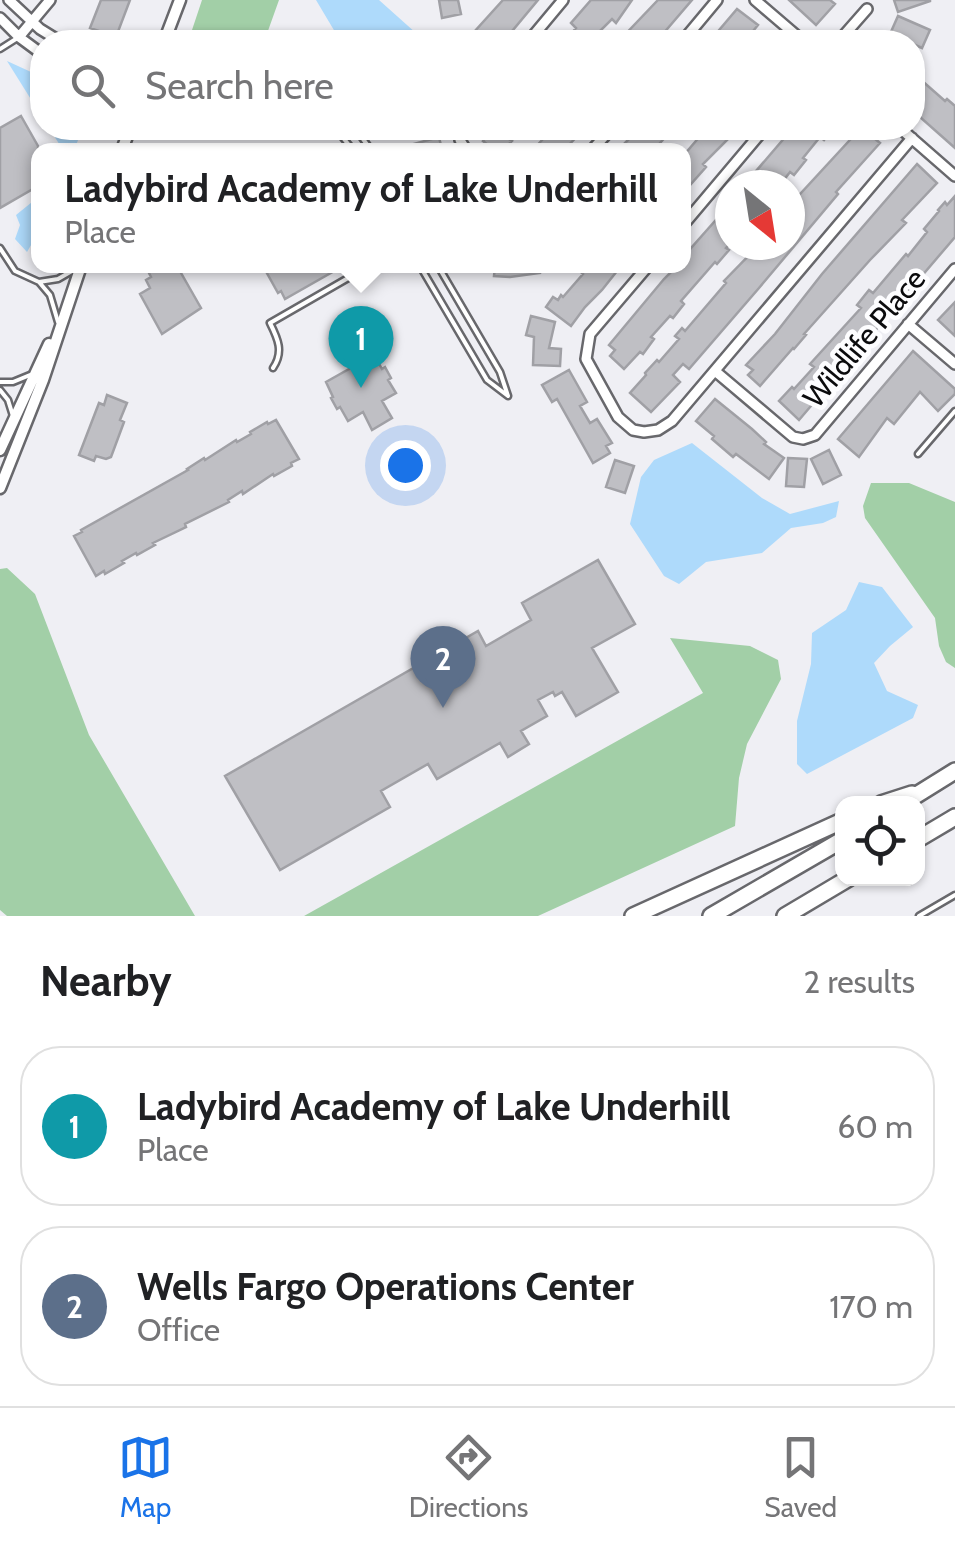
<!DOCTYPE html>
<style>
:root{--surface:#fff;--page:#f2f2f2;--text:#202124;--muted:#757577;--line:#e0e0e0;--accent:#1a73e8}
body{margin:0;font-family:Cabin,sans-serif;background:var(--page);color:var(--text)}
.controls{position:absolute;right:30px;bottom:30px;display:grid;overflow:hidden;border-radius:20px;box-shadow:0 2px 8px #0004}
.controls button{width:90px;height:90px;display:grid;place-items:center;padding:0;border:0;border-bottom:2px solid var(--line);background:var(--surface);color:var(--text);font:50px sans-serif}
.compass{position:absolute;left:715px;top:170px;width:90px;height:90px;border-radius:50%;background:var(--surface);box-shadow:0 2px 8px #0004;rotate:150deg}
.you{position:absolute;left:405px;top:465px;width:35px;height:35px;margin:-25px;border:8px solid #fff;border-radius:50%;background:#1a73e8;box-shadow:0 0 0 15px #1a73e833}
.badge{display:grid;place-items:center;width:65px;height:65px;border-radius:50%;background:var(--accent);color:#fff;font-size:32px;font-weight:700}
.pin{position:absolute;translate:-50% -82px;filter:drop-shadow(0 2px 5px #0008)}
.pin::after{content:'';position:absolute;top:52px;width:35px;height:30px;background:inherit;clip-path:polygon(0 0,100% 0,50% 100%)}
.popup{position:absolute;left:31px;top:143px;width:660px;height:130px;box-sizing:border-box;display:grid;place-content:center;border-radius:20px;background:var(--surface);filter:drop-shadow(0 2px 8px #0005);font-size:32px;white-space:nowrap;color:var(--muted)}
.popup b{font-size:38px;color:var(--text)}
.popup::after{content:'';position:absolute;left:50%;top:100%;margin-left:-20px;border:20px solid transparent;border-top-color:var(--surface)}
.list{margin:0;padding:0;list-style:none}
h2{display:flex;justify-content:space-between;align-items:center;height:130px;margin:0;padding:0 40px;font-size:42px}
h2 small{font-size:32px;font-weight:400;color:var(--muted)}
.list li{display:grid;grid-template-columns:65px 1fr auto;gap:30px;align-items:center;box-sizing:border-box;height:160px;margin:0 20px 20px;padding:0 20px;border:2px solid var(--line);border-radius:40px}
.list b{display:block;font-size:38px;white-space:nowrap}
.list p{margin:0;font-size:32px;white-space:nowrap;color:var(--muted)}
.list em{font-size:32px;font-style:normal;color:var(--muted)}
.icon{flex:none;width:55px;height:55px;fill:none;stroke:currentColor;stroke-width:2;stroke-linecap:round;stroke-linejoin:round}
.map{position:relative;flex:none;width:955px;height:916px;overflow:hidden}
.search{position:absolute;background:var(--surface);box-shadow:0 2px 8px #0004;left:30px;right:30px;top:30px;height:110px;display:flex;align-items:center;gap:25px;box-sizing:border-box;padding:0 35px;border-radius:40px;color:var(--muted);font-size:38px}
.sheet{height:490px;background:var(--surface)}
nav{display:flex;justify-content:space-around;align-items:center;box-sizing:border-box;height:140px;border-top:2px solid var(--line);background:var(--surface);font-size:28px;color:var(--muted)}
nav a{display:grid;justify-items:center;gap:5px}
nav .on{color:var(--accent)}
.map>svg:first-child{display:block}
</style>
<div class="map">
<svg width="955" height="916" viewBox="0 0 955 916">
<rect width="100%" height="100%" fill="#efeff4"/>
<path fill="#a2cfa7" d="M202 0H279L264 42H188Z
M871 483H909L955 502V668L946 662 939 646 935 618 865 518 863 506Z
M7 568 35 594 89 735 195 916H7L0 910V569Z
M670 638 750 646 778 660 781 679 747 744 739 778 735 826 538 916H304L703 693Z"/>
<path fill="#aedafb" d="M316 0H379L426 42H341Z
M7 61 42 77V117Z
M49 128H83L74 150H63Z
M37 198H38V233L27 252 15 239 20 225 16 215Z
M692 443 762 498 790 514 839 501 836 517 823 523 791 528 762 553 706 562 679 584 664 576 630 524 641 477 654 460Z
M859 582 882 587 913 627 890 646 874 663 887 691 918 705 913 718 807 774 797 764V721L811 664 812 633 846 610Z"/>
<path fill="#bfbfc4" stroke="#a0a0a5" stroke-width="2.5" d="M101 0H130L116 37 90 28Z
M439 0H458L461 14 442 18Z
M503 0H538L503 42H465Z
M591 0H632L616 23 612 19 589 42H564L576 28 571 23Z
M658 0H692L656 42H618Z
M789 0H830L835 4 816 25Z
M894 0H930V1L898 12Z
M737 9 758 25 744 42H709Z
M898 16 930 30 922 48 890 34Z
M912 72 945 101 947 99 955 106V148L912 110Z
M21 116 38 146V186L0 208V128Z
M477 128H518L509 139 512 141 503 150H494L483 141 487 136Z
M553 128H585L564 150H533Z
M631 128H673L654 150H618L636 132Z
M707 128H739L703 164 706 167 684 192V155Z
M793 128H834L824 140 820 137 803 158 806 160 794 175 790 172 780 185H744Z
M861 128H873L879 132 874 138 880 143 836 192 838 194 759 288 689 369 683 364 673 375 680 382 651 412 630 393 646 375 645 373 657 360 659 362 679 339 675 336 682 328 685 331 726 283 724 281 759 245H790V205Z
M439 137 442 150H400L399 148Z
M917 164 937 183 902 220 906 223 870 260 804 334 806 335 794 349 793 348 760 386 748 375 753 370 746 365 775 334 822 274Z
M955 196V237L799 420 779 401 792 387 794 389 814 367 810 364 861 308 857 305 869 290 873 293 906 254 908 256 927 232 924 229 939 211 938 210 945 202 947 205Z
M730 204V244L726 248 729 250 717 264 715 262 681 301 684 304 673 318 670 316 651 337 654 339 643 354 640 352 624 369 610 356 615 350 609 345 664 279 677 266H684V256Z
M157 266H177L201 308 162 334 140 294 150 288 146 280 151 277 148 271Z
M263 266H343L285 299 281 291 278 293Z
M495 266H540V273L510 277 494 276Z
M585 266H621L602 290 585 307 571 326 546 307 553 297 558 300 561 295 563 297 583 274 580 271Z
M955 302V336L938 320Z
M531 316 555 322 549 348 561 349 560 366 533 365 534 337 526 335Z
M913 351 955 389V394L938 411 920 392 894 424 887 418 859 457 838 439Z
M374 355 382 369 385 367 391 378 388 380 396 393 382 401 392 418 372 430 363 412 348 421 340 407 337 409 331 398 333 397 326 382Z
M569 370 587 402 580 406 590 423 597 419 612 443 606 446 610 453 593 463 557 399 552 402 542 385Z
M107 395 127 403 120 420 124 422 111 457 106 459 96 456 94 461 79 455 99 403 104 405Z
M715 399 752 429 766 442 764 444 784 458 769 479 736 454 733 457 712 439 714 436 696 421Z
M276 420 299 459 291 463 292 466 274 476 273 474 243 494 242 491 228 500 229 502 185 524 186 527 153 543 155 545 137 555 136 553 122 561 124 563 105 574 104 571 96 576 74 536 82 532 81 530 188 470 187 469 204 458 205 460 236 440 237 442 251 434 250 432 267 422 268 424Z
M829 450 841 475 823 484 811 459Z
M788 458 807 459 804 487 786 486Z
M615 460 634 466 625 493 606 487Z
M598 560 635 624 592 648 618 692 576 716 562 692 555 696 553 692 538 700 547 716 521 731 529 744 508 757 500 743 437 779 428 764 381 791 390 807 280 870 225 776 478 631 486 646 531 620 522 603Z"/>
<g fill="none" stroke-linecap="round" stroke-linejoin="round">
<defs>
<path id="service" d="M0 49 19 37
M335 128 353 150
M355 128 371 150
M0 248 15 271 39 282
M420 266 487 380 508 396 500 372 438 266
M58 322 50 295 39 282 58 279 77 268
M273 368C284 352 278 339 270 323L369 266
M0 382H13L30 375
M0 390 8 400 13 416
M918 454 955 411
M919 916 955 895"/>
<path id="minor" d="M9 0 40 29 61 42
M755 0 804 42
M0 18 19 37 42 54
M19 37 50 0
M528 42 563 0
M682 42 717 0
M838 42 867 9
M460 128V140L466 150
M900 128 955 176
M592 150 612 128
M684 224 765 128
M648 266 590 334 586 359 618 417 633 430 644 432 658 430 672 421 912 138
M908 324 955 364
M715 371 793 437 803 439 815 435 955 269"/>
<path id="tertiary" d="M164 42 180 0
M122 150 130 128
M0 450 49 344
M0 488 43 380 81 266"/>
<path id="motorway" d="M881 804 912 794
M902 804 955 771
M918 839 955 817
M633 916 842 821
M711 916 842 840
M785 916 849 878"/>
</defs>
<use href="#service" stroke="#68686c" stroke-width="9"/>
<use href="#minor" stroke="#68686c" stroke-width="14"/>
<use href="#tertiary" stroke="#68686c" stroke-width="15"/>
<use href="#motorway" stroke="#68686c" stroke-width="20"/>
<use href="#service" stroke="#fff" stroke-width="4"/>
<use href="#minor" stroke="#fff" stroke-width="9"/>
<use href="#tertiary" stroke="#fff" stroke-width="10"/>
<use href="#motorway" stroke="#fff" stroke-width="15"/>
</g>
<g text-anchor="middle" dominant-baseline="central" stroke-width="9" stroke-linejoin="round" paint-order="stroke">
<g font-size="30" fill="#0b0b0d" stroke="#fdfdff">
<text transform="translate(864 338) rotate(-50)">Wildlife Place</text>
</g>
</g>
</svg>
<div class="controls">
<button><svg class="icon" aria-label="locate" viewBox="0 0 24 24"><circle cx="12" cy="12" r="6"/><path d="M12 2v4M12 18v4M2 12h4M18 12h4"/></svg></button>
</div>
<svg class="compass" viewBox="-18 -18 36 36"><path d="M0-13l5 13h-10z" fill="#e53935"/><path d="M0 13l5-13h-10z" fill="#757577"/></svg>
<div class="you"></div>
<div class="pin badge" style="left:361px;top:388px;background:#0f9aa8">1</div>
<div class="popup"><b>Ladybird Academy of Lake Underhill</b>Place</div>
<div class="pin badge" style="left:443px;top:708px;background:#5c6f8a">2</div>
<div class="search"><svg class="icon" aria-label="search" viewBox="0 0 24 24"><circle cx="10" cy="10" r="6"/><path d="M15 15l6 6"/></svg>Search here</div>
</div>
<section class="sheet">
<h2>Nearby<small>2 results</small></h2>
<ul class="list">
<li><span class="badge" style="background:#0f9aa8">1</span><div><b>Ladybird Academy of Lake Underhill</b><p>Place</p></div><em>60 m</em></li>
<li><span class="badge" style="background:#5c6f8a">2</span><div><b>Wells Fargo Operations Center</b><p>Office</p></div><em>170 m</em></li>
</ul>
</section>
<nav>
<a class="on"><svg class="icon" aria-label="map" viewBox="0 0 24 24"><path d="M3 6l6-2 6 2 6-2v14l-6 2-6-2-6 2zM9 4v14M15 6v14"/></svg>Map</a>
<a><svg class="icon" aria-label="directions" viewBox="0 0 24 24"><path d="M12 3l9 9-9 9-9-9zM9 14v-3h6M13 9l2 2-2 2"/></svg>Directions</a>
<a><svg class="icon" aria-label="saved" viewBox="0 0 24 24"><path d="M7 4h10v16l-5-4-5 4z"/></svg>Saved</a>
</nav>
